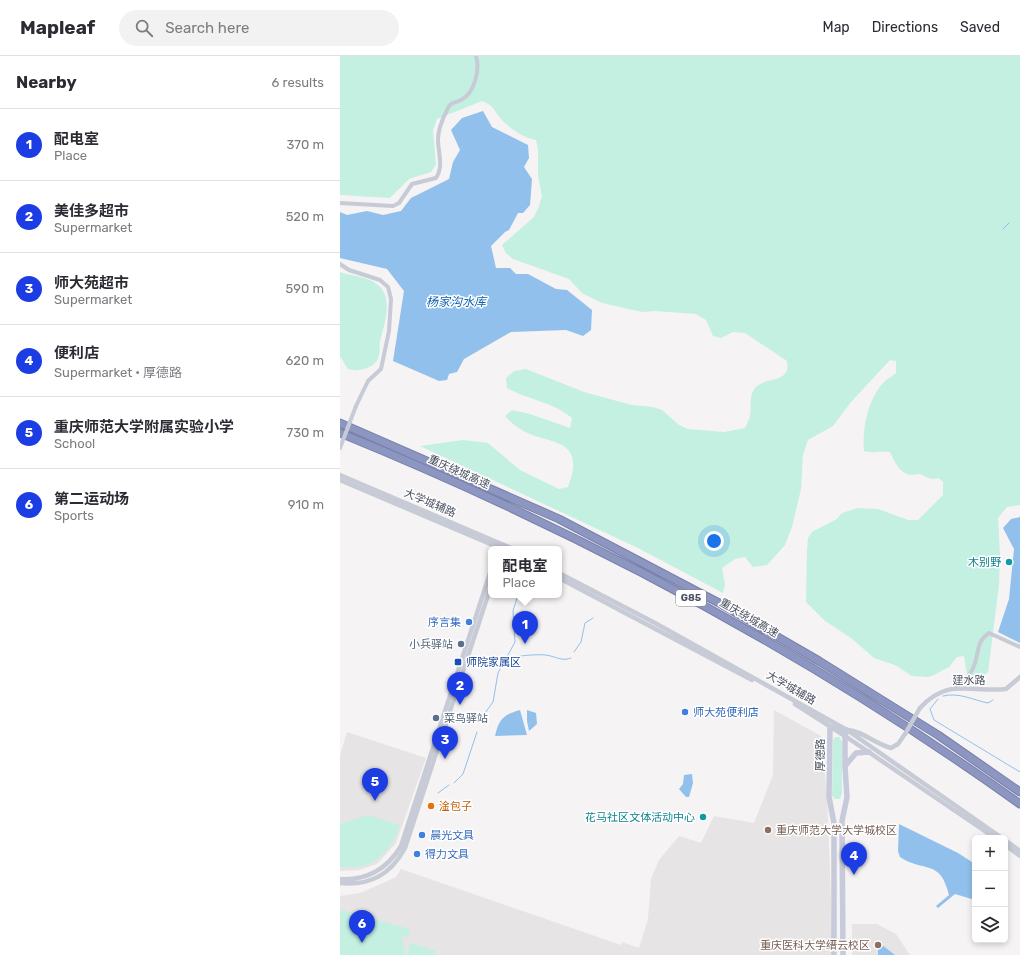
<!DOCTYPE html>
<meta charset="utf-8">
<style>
:root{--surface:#fff;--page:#f2f2f3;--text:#2b2b33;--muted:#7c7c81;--line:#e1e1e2;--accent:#1d3de4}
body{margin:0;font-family:Rubik,"Noto Sans SC",sans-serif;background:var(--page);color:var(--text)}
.controls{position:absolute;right:12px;bottom:12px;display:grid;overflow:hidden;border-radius:6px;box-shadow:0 2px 6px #0003}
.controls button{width:36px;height:36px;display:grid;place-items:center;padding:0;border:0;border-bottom:1px solid var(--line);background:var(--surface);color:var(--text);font:20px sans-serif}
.you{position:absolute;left:374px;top:485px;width:14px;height:14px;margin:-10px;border:3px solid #fff;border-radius:50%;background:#1a73e8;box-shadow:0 0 0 6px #1a73e833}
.badge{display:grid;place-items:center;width:26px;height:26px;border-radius:50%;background:var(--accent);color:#fff;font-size:13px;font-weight:700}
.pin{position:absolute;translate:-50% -33px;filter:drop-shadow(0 1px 2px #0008)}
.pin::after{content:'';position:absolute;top:21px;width:14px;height:12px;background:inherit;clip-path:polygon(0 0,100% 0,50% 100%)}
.popup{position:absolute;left:148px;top:490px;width:74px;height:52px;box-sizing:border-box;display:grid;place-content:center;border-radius:6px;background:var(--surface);filter:drop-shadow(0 1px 3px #0005);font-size:13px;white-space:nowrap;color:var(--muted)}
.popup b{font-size:15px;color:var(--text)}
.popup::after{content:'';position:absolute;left:50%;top:100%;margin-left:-8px;border:8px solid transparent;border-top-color:var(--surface)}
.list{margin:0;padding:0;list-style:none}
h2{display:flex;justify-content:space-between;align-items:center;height:52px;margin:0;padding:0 16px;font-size:17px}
h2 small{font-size:13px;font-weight:400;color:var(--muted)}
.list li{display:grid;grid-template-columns:26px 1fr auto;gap:12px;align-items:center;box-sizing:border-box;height:72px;padding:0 16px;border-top:1px solid var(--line)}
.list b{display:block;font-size:15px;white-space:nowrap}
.list p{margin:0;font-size:13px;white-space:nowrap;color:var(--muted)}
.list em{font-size:13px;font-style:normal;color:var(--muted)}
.icon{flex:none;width:22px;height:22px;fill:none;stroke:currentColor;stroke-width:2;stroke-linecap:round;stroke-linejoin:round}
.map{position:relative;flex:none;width:680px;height:899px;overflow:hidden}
header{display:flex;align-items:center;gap:24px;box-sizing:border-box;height:56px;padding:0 20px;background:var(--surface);border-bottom:1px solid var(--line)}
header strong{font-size:19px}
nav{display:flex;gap:22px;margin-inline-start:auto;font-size:14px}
.search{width:280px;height:36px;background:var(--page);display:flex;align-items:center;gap:10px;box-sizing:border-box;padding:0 14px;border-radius:22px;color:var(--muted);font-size:15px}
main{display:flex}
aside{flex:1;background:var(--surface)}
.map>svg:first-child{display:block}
</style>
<header>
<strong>Mapleaf</strong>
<div class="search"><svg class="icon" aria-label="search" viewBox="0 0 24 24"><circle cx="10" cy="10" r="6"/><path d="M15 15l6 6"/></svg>Search here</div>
<nav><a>Map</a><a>Directions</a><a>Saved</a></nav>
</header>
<main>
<aside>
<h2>Nearby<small>6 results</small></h2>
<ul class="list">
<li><span class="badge">1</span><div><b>配电室</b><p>Place</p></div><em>370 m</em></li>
<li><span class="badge">2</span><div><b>美佳多超市</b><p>Supermarket</p></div><em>520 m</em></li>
<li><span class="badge">3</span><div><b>师大苑超市</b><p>Supermarket</p></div><em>590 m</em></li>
<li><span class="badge">4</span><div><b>便利店</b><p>Supermarket · 厚德路</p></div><em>620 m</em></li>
<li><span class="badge">5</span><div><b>重庆师范大学附属实验小学</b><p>School</p></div><em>730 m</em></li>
<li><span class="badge">6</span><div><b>第二运动场</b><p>Sports</p></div><em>910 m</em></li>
</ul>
</aside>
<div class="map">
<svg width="680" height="899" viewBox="0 0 680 899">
<rect width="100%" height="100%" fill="#f5f3f3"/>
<path fill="#e6e4e5" d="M434 654 481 680 487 738 493 899H0V840L20 837 43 827 56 821 61 813 281 889 282 886 299 892 308 863 311 823 319 804 339 780 361 787 374 760 414 767 433 719Z
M7 676 86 702 56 787 37 808 19 814 0 815V700Z
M512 868H537L556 878 570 899H512Z"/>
<path fill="#c3f0e1" d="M0 0H680V449L667 451 658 462 660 498 659 529 648 616 642 621 627 619 624 600 617 601 609 611 594 619 589 621 572 620 555 609 534 602 511 582 485 565 466 546 467 495 468 482 472 476 497 463 502 457 518 452 538 453 568 464H578L603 439V426L599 422C589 425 586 419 578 418 576 418 574 419 571 419 560 418 554 405 550 396 541 394 533 398 524 395 522 372 528 341 546 324 549 322 553 320 556 317V305L550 304 511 346 493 370 468 384 463 399 461 433 452 471 445 489 427 509 413 511 405 501 395 503 382 512 385 528 383 537 298 492 80 390 123 384 148 387 180 414 219 433 228 431C232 420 237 406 229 395 222 385 201 383 190 378 180 374 172 368 165 360L172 354 190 358 230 372 232 362C213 346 189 344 167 332L166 322 174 315 186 313 244 336 292 349 313 351 322 354 339 369 348 373 384 376 405 372C407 368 409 364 410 360 412 349 408 340 416 331 428 320 451 328 447 305L405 277 393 276 381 282 373 280 366 264 356 258 315 255 302 256 262 247 242 237 229 223 173 203 166 197 162 189 194 161 199 150 202 140 198 120V94L196 84C184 82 170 73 161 63 153 54 155 50 142 45L97 63 93 74 96 109 91 116 69 123 50 142 0 139Z
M0 216C13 221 30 220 40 231 53 244 44 270 40 285 39 292 41 300 36 306 30 313 17 316 8 313L0 300Z
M495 681H500L502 686V737L500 743H495L492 740 493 684Z
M28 759 60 769C50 798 32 815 0 811V768Z
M0 854 70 873 68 881 61 880 64 888 65 899H0Z
M70 887 96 895 94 899H67Z"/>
<path fill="#91c0ec" d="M143 55 152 71 188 89 189 102 184 111 192 123 190 149 183 157H178L169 174 165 176 151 190 156 212H170L176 218H188L216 233 227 234 252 254 251 274 243 280 226 274 171 276 124 303 117 316 109 318 107 324 99 325 53 305 64 235 47 213 0 202V156L7 159 27 155 43 159 61 155 71 142 109 123 113 106 120 94 111 74 122 62Z
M680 461V587L658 576 669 543 674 493 663 472 671 463Z
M180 654 187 679 155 680C159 663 163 659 180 654Z
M187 654 196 657 197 668 189 675 187 665Z
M352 718 353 727 349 741H346L339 733 343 728 344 719Z
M559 768 618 797 635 808V844L615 838 598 852 596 850 609 839C600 802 584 817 560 801L558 795Z
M542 889 555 899H538V892Z"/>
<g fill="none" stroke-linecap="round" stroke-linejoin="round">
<path stroke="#91c0ec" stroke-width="1" d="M663 173 669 167
M234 596 241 586 245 567 253 562
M167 602C180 600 193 598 206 599 214 600 223 606 231 602
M603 640C619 636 633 644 648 647L653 644
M598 643 590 653 594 664 680 716
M142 661 153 646 158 617 175 586 173 555 178 539
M114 727 123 718 137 676
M98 737 109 729"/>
<defs>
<path id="motorway" d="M0 367 219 463 381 548 479 605 598 679 680 736
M0 377C240 475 469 597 680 748"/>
</defs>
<use href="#motorway" stroke="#7781ac" stroke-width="9"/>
<path stroke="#c7cbd6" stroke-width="4" d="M0 147 53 150 59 147 72 128 96 122C104 110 98 97 98 83 98 74 103 62 107 54 110 46 115 47 121 44 135 37 140 13 136 0
M0 208 9 214 40 224 48 231 51 243 49 275 41 313 28 325 16 350
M616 632C625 625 632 618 635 607 639 594 637 585 649 577L680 591"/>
<path stroke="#c7cbd6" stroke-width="4.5" d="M0 419 173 493
M0 424 162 493
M219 517 315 567 507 674 662 782
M219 522 412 624
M455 648 505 680 655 782
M580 652C608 621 631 637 666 633L680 621
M507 674C523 675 535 688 551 692L558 688 565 678
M665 784 680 795
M665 789 680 800
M0 823C27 825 48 812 61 790L151 514
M0 827C31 830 51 818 65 792L151 530"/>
<path stroke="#c6cada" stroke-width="5.5" d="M505 710 516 697 529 696
M494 899V767L489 741 490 671 507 674 505 680V711L507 741 502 765 503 899"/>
<use href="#motorway" stroke="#8c96c0" stroke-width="7"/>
<path stroke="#c7cbd6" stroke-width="4" d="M0 392 16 350"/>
<path stroke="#c7cbd6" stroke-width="4.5" d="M565 678 580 652"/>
</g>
<g fill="#0f9aa8" stroke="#fff" stroke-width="1.5">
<circle cx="669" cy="506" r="4"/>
<circle cx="363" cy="761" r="4"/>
</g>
<g fill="#3f7fe0" stroke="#fff" stroke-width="1.5">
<circle cx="129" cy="566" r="4"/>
<circle cx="345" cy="656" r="4"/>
<circle cx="82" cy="779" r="4"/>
<circle cx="77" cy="798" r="4"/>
</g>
<g fill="#5c6f8a" stroke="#fff" stroke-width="1.5">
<circle cx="121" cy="588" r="4"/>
<circle cx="96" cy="662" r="4"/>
</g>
<rect fill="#1a4fb4" stroke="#fff" stroke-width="1.5" x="114" y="602" width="8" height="8" rx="2"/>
<circle fill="#e8710a" stroke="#fff" stroke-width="1.5" cx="91" cy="750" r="4"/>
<g fill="#8d6e63" stroke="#fff" stroke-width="1.5">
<circle cx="428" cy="774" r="4"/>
<circle cx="538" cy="889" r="4"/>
</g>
<g text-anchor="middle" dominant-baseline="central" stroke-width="3" stroke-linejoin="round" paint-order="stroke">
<rect fill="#fff" stroke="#808490" stroke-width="1" x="336" y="534" width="30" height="16" rx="3"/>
<g font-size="10" font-weight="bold" fill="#4a5060">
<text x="351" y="542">G85</text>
</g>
<g font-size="11" fill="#4a5060" stroke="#fff">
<text transform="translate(119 416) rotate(24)">重庆绕城高速</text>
<text transform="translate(90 447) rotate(23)">大学城辅路</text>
<text transform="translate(409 562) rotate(30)">重庆绕城高速</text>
<text x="629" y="624">建水路</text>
<text transform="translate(451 632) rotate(30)">大学城辅路</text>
<text transform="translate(480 699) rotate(-90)">厚德路</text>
</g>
<g font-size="11" fill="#0d838f" stroke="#fff" text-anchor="end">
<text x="661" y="506">木别野</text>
<text x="355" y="761">花马社区文体活动中心</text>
</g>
<g font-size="11" fill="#366cbe" stroke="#fff" text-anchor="start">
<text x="121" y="566" text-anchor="end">序言集</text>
<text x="353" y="656">师大苑便利店</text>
<text x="90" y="779">晨光文具</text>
<text x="85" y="798">得力文具</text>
</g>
<g font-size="11" fill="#4e5e75" stroke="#fff" text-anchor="end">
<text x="113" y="588">小兵驿站</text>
<text x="104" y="662" text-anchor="start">菜鸟驿站</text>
</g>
<g font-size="11" fill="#164399" stroke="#fff" text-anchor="start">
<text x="126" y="606">师院家属区</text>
</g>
<g font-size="11" fill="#c56008" stroke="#fff" text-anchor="start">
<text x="99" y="750">淦包子</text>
</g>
<g font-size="11" fill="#785e54" stroke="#fff" text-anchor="start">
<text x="436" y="774">重庆师范大学大学城校区</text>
<text x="530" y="889" text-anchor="end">重庆医科大学缙云校区</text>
</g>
<g font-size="12" font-style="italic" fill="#0e61af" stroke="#fff">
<text x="116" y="246">杨家沟水库</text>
</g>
</g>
</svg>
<div class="controls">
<button>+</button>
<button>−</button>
<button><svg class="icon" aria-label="layers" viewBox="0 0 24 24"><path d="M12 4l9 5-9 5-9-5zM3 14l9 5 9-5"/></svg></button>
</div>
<div class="you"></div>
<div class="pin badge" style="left:185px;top:588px">1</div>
<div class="popup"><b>配电室</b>Place</div>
<div class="pin badge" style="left:120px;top:649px">2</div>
<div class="pin badge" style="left:105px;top:703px">3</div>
<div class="pin badge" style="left:514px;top:819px">4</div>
<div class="pin badge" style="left:35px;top:745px">5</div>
<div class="pin badge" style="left:22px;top:887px">6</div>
</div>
</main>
